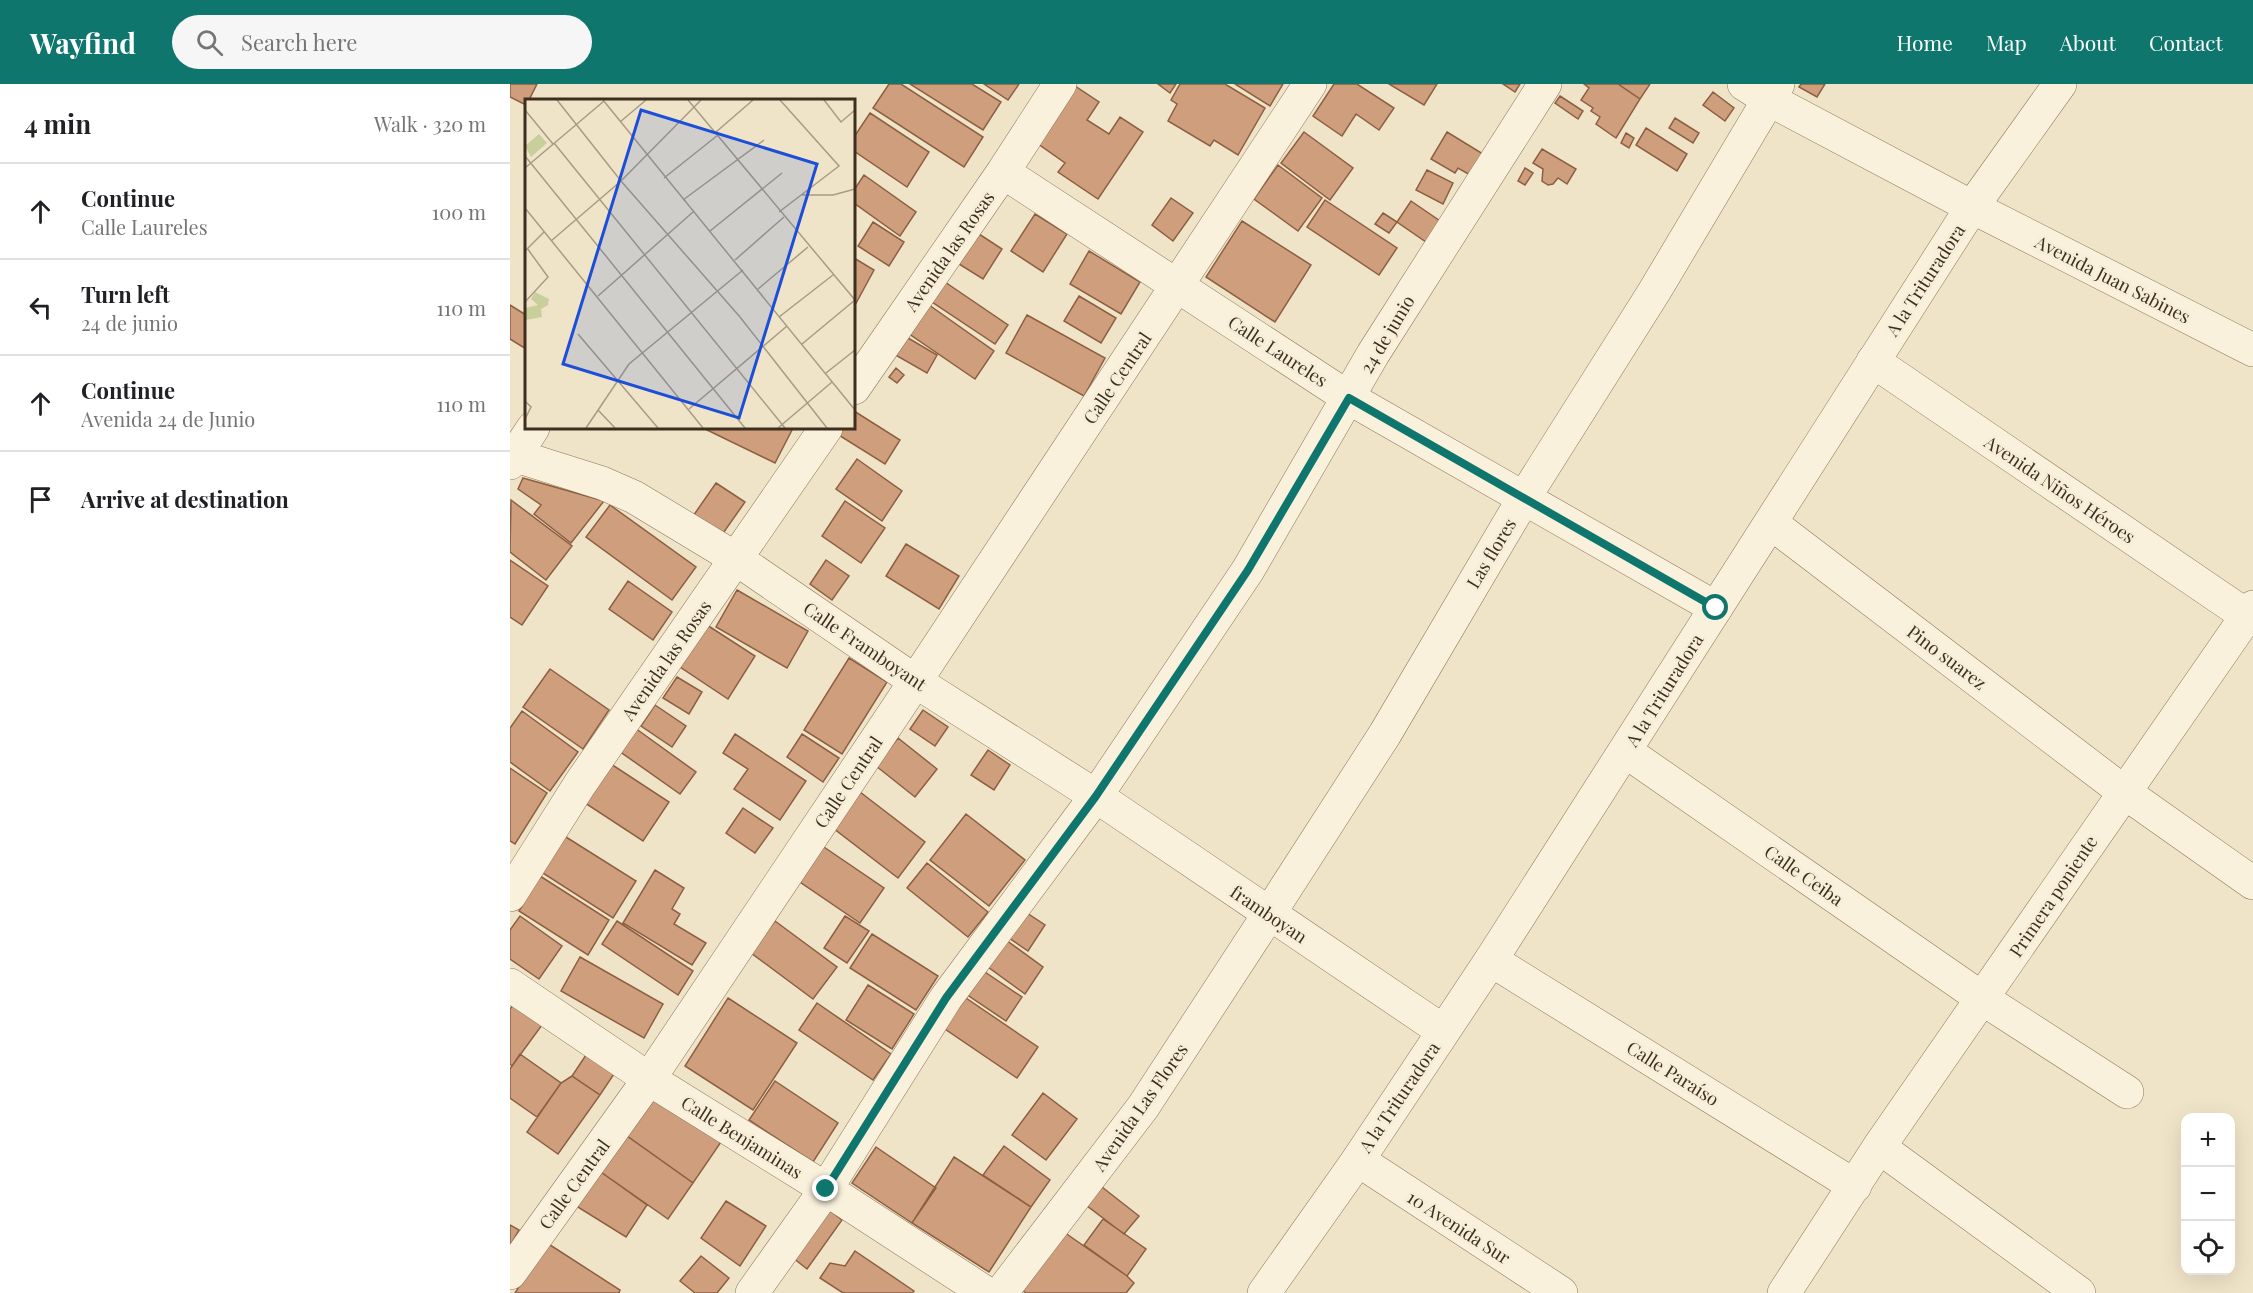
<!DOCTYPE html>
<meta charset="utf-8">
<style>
:root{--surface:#fff;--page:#f6f6f6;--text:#202124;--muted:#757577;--line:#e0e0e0;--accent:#0f766e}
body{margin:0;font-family:"Playfair Display",serif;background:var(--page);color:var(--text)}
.controls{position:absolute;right:18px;bottom:18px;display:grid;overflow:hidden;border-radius:12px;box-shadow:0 6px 24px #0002}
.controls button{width:54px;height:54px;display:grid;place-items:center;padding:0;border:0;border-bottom:2px solid var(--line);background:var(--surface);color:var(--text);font:30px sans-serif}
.stop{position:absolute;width:18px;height:18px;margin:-14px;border:4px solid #0f766e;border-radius:50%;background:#fff}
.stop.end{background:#0f766e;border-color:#fff;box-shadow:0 2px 6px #0008}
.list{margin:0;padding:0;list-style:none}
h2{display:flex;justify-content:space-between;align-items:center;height:78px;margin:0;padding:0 24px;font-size:26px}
h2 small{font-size:20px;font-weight:400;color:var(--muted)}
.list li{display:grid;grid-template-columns:39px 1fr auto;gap:18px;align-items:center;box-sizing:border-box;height:96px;padding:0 24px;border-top:2px solid var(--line)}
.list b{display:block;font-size:22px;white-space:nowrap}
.list p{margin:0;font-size:20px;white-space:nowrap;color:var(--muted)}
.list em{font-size:20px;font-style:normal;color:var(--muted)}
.icon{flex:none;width:33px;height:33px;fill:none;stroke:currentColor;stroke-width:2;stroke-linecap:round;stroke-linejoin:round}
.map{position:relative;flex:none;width:1743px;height:1209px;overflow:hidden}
header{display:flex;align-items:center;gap:36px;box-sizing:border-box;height:84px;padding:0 30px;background:var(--accent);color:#fff}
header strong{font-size:28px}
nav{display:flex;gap:33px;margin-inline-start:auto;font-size:21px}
.search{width:420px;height:54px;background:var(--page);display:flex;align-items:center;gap:15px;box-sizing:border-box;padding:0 21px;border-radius:33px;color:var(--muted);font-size:22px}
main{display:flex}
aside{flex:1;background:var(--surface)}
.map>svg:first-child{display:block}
</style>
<header>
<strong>Wayfind</strong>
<div class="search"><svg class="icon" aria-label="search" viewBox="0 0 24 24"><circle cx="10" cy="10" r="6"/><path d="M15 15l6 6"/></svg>Search here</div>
<nav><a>Home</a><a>Map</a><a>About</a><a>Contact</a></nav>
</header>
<main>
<aside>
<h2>4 min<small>Walk · 320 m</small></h2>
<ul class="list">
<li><svg class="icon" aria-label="ahead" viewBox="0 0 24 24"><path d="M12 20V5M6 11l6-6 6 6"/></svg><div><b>Continue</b><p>Calle Laureles</p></div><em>100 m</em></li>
<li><svg class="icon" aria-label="left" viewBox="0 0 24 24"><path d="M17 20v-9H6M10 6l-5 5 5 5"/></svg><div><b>Turn left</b><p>24 de junio</p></div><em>110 m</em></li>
<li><svg class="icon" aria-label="ahead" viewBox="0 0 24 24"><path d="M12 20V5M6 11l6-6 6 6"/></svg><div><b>Continue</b><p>Avenida 24 de Junio</p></div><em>110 m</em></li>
<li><svg class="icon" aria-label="arrive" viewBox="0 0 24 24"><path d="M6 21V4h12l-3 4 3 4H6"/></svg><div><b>Arrive at destination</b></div></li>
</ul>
</aside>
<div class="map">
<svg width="1743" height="1209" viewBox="0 0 1743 1209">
<rect width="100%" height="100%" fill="#f0e4c8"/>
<path fill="#cf9f7d" stroke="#8d5f41" stroke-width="1.5" d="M0 0H27L19 16H16V21L0 13Z
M379 0H391L473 53 454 83 363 24Z
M400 0H462L491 18 473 46Z
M474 0H509L498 16Z
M562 0 589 18 577 36 599 50 610 33 633 48 588 115 548 88 555 79 524 57Z
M648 0H666L660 9Z
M670 0H715L755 24 728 71 704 56 700 62 658 37 667 20 661 16Z
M725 0H773L760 22Z
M824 0H847L884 24 869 46 846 30 832 52 803 32Z
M879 0H927L914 21Z
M993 0H1010L1005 8Z
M1074 0H1108L1130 15 1106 54 1086 40 1090 33 1081 27 1083 24 1071 16 1079 4Z
M1108 0H1140L1130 15Z
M1291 0H1315L1307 13 1289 3Z
M1203 8 1224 24 1215 37 1193 21Z
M1050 12 1073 27 1068 35 1045 19Z
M360 29 419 68 397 103 344 67V53Z
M1165 34 1189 49 1183 59 1159 44Z
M1136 44 1177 70 1167 87 1126 61Z
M794 48 843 84 820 116 771 79Z
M937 48 973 70 960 91 948 84 945 89 921 75Z
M1116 49 1124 54 1119 64 1111 59Z
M1032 65 1066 85 1057 100 1048 94 1043 100 1038 101 1032 97 1033 85 1023 79Z
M768 81 812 114 788 147 744 115Z
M1015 84 1023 89 1015 101 1008 97Z
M917 86 943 99 933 120 906 106Z
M354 91 406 128 390 152 344 119V106Z
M661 114 683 129 663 157 642 141Z
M815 116 887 164 869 191 797 143Z
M901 117 930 137 916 158 887 138Z
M873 129 887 138 879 149 865 140Z
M525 130 557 150 533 188 501 167Z
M732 137 801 181 765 238 696 193Z
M363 138 394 158 379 182 348 162Z
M469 150 492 165 473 195 449 180Z
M579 167 630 198 611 230 560 200Z
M344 174 364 186 344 223Z
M432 196 498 241 485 260 419 216Z
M569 212 606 234 591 259 554 237Z
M412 216 484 267 465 295 392 245Z
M0 221 16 231V265L0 255Z
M517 231 595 274 574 312 496 269Z
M393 251 427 271 417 289 382 269Z
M386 284 394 291 387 299 379 293Z
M344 327 390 356 375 380 327 350 331 344H344Z
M193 344H283L265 379Z
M347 375 392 407 372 437 326 405Z
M13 394 94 417 61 459 24 430 31 421 8 405Z
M206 399 235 418 209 455 181 435Z
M1 416 62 462 36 496 0 468Z
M335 417 375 444 351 479 312 452Z
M100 421 186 483 162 516 76 453Z
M396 460 449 492 429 525 376 492Z
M0 476 38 502 12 541 0 533Z
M316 476 339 492 322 516 300 500Z
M118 497 162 528 143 556 99 525Z
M227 506 298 547 277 584 206 543Z
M197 541 245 572 218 615 170 583Z
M339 574 377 598 332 670 294 646Z
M40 585 99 626 73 665 13 623Z
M167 593 192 608 179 630 153 614Z
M145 621 176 642 162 663 131 642Z
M413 626 438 643 425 662 400 645Z
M12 627 68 668 40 707 0 678V644Z
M125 644 186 688 170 710 109 667Z
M225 650 296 697 270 736 224 705 238 685 213 669Z
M292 650 329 674 313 698 277 673Z
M388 654 427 685 405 713 366 682Z
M478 666 500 681 484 706 461 691Z
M98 678 159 718 133 757 72 717Z
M0 684 37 709 5 760 0 757Z
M350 708 415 758 388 794 323 744Z
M233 724 263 744 245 769 216 749Z
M456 730 515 776 479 822 420 776Z
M48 748 126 797 103 834 25 784Z
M308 759 374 804 350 839 284 794Z
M417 779 478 828 458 853 397 804Z
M145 786 174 804 162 825 170 830 164 840 196 859 182 881 113 839Z
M30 792 99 836 78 871 9 827Z
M508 823 535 841 518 867 490 848Z
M10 832 52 862 29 895 0 875V846Z
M335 832 359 847 337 879 314 864Z
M107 837 183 887 168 911 92 860Z
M265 837 327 883 303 915 241 869Z
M362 850 428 892 406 926 340 884Z
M496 856 533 883 515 910 478 883Z
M70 873 153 920 134 954 51 907Z
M469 884 512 913 496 937 453 908Z
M358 901 404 930 382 965 336 936Z
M453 912 528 963 507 994 432 943Z
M218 914 287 959 243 1026 175 982Z
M307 919 381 970 363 996 289 946Z
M4 920 32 941 2 982 0 980V925Z
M78 968 106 987 90 1011 62 992Z
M10 970 51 999 27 1033 0 1014V985Z
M62 992 90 1011 48 1070 17 1048 51 999Z
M265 997 328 1039 303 1078 239 1036Z
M141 1008 211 1058 183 1099 113 1049Z
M533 1009 567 1035 536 1076 502 1051Z
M113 1049 183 1099 158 1135 88 1086Z
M494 1062 540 1096 521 1123 473 1091Z
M366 1063 426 1104 402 1139 342 1099Z
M444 1073 521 1123 479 1188 402 1139Z
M88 1086 137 1121 116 1153 63 1120Z
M583 1096 629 1132 614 1150 568 1115Z
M216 1117 256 1142 230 1182 191 1154Z
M313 1121 332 1136 297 1185 277 1169Z
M593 1135 636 1165 617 1192 574 1161Z
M0 1141 9 1146 0 1162Z
M551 1146 617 1192 624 1199 616 1209H516L509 1203Z
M37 1159 110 1206 109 1209H5Z
M345 1167 404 1207 402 1209H333L310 1194 320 1179 335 1182Z
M191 1172 219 1194 207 1209H185L170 1197Z"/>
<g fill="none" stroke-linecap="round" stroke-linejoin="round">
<defs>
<path id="minor" d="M1234 0 1258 15 1462 123 1743 266
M493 88 839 314 1206 524
M1363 277 1737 532
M344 304 493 88 550 0
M0 370 92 399 124 413 225 474 405 597 586 712 933 947
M0 379 23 344
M1261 439 1614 708 1743 799
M1115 667 1473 915 1617 1008
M0 811 70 700 316 344
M981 876 1345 1102
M0 901 139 995 316 1105 476 1209
M1369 1063 1569 1209
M848 1076 1051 1209
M0 1189 139 995 387 625 800 0
M242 1209 316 1105 436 914 586 712 738 486 863 270 1035 0
M491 1209 633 1023 759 830 875 650 1014 414 1144 208 1268 0
M1274 1209 1369 1063 1743 523"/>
<path id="tertiary" d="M754 1209 848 1076 981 876 1462 123 1550 0"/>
</defs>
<use href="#minor" stroke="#8d765c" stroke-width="34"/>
<use href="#tertiary" stroke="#8d765c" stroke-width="34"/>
<use href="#minor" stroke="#faf1dc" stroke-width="33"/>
<use href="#tertiary" stroke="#faf1dc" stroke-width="33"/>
</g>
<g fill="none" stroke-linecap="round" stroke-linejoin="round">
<path stroke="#0f766e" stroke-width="8" d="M316 1105 436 914 586 712 738 486 839 314 1206 524"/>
</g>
<g text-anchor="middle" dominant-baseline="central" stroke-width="6" stroke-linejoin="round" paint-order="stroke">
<g font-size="18" fill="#3d2e20" stroke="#f7eed8">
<text transform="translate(439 167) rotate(-55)">Avenida las Rosas</text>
<text transform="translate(1603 195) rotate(27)">Avenida Juan Sabines</text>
<text transform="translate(1415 196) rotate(-57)">A la Trituradora</text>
<text transform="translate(877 250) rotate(-59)">24 de junio</text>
<text transform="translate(768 267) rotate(33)">Calle Laureles</text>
<text transform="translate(607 294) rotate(-56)">Calle Central</text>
<text transform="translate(1550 405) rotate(34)">Avenida Niños Héroes</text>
<text transform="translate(981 469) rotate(-59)">Las flores</text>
<text transform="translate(355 562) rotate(34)">Calle Framboyant</text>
<text transform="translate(1437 573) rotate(37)">Pino suarez</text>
<text transform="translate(156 576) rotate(-55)">Avenida las Rosas</text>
<text transform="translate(1154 606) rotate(-58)">A la Trituradora</text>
<text transform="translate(338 698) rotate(-56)">Calle Central</text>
<text transform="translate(1294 791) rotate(35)">Calle Ceiba</text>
<text transform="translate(1543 812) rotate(-56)">Primera poniente</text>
<text transform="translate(759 830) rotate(34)">framboyan</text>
<text transform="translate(1163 989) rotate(32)">Calle Paraíso</text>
<text transform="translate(889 1013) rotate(-56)">A la Trituradora</text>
<text transform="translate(630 1023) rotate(-55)">Avenida Las Flores</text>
<text transform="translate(232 1053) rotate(32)">Calle Benjaminas</text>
<text transform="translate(64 1100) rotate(-54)">Calle Central</text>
<text transform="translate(949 1143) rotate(33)">10 Avenida Sur</text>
</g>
</g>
<g transform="translate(15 15)">
<rect width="330" height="330" fill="#f0e4c8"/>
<path d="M14 35 22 44 6 58 0 47ZM10 193 24 200 23 206 16 210 17 218 1 221 0 209 13 206 6 200Z" fill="#c9cf9b"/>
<path fill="none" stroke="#a89b85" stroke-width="1.5" d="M32 1 96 82 215 218 302 329M78 1 330 311M163 1 330 201M299 1 316 23 330 11M0 11 28 45M95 23 121 1M191 33 228 1M29 44 260 329M0 57 220 329M0 69 79 2M139 79 193 36M277 96H308L330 90M158 101 239 41M0 109 178 329M254 113 314 67 255 1M185 132 257 74M26 142 96 82 176 1M0 152 19 133M210 161 259 118M233 190 283 148M73 197 168 113M0 203 23 178 2 149M254 218 308 176M53 235 133 329M277 245 330 201M301 274 330 251M0 302 6 308 0 320M164 310 262 227M73 311 90 329M61 329 104 265 218 171M253 329 307 283"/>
<path fill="#1d4ed8" fill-opacity="0.15" stroke="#1d4ed8" stroke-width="3" d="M116 11 292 65 214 319 38 265Z"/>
<rect width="330" height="330" fill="none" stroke="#3d2e20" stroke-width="3"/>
</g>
</svg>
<div class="controls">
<button>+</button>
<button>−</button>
<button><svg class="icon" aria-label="locate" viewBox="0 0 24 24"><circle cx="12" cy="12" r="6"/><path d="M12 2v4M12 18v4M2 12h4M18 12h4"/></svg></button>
</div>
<div class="stop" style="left:1206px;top:524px"></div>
<div class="stop end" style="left:316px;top:1105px"></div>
</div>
</main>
